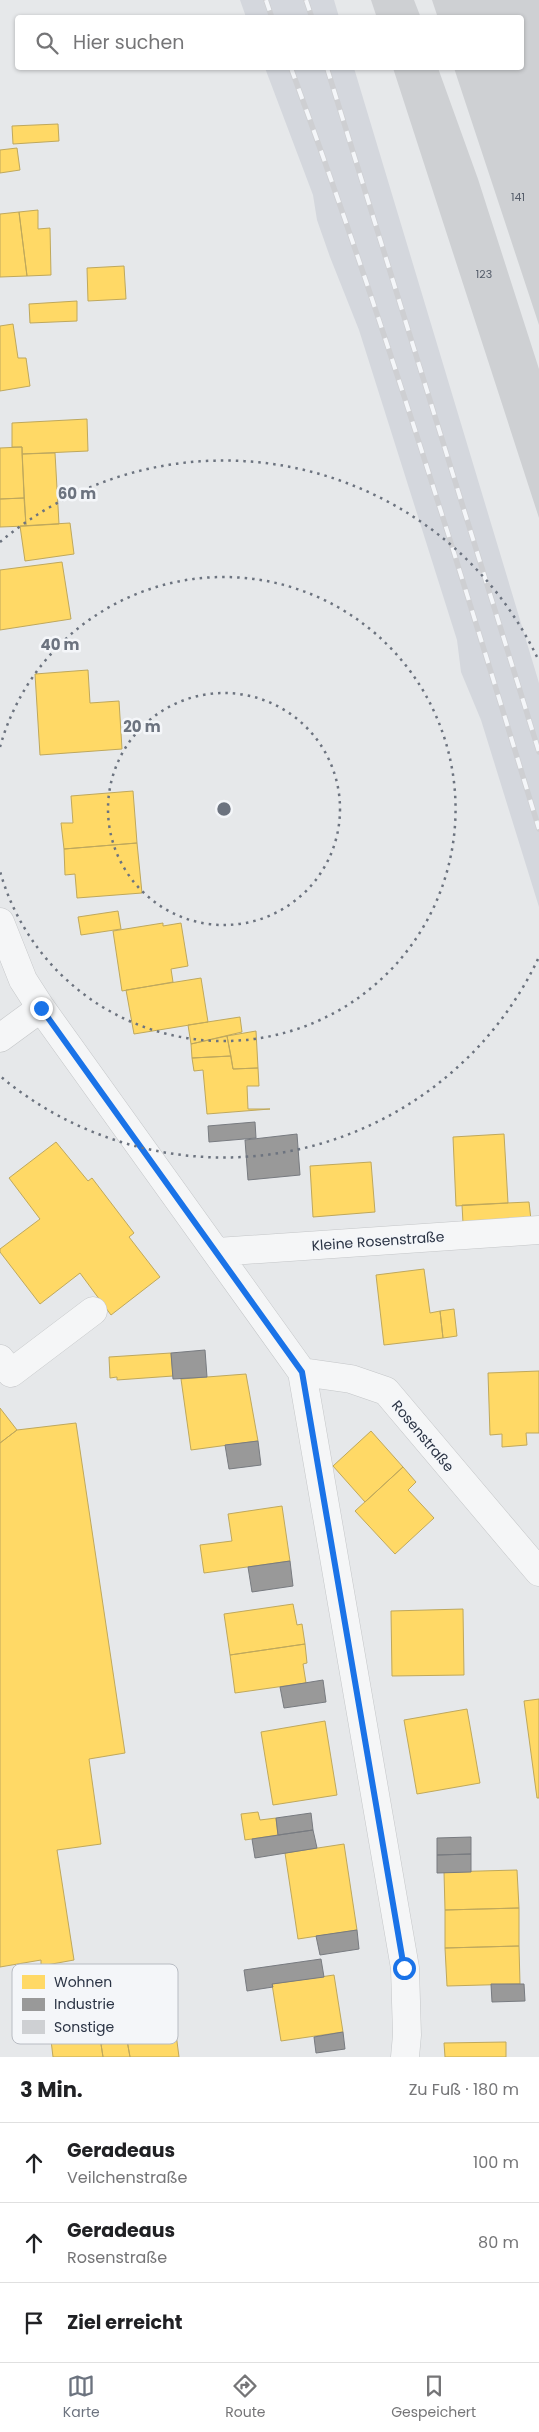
<!DOCTYPE html>
<html lang="de">
<meta charset="utf-8">
<style>
:root{--surface:#fff;--page:#f6f6f6;--text:#202124;--muted:#757577;--line:#e0e0e0;--accent:#6c737f}
body{margin:0;font-family:Poppins,sans-serif;background:var(--page);color:var(--text)}
.stop{position:absolute;width:15px;height:15px;margin:-11px;border:4px solid #1a73e8;border-radius:50%;background:#fff}
.stop.end{background:#1a73e8;border-color:#fff;box-shadow:0 1px 5px #0008}
.list{margin:0;padding:0;list-style:none}
h2{display:flex;justify-content:space-between;align-items:center;height:65px;margin:0;padding:0 20px;font-size:21px}
h2 small{font-size:16px;font-weight:400;color:var(--muted)}
.list li{display:grid;grid-template-columns:32px 1fr auto;gap:15px;align-items:center;box-sizing:border-box;height:80px;padding:0 20px;border-top:1px solid var(--line)}
.list b{display:block;font-size:19px;white-space:nowrap}
.list p{margin:0;font-size:16px;white-space:nowrap;color:var(--muted)}
.list em{font-size:16px;font-style:normal;color:var(--muted)}
.icon{flex:none;width:28px;height:28px;fill:none;stroke:currentColor;stroke-width:2;stroke-linecap:round;stroke-linejoin:round}
.map{position:relative;flex:none;width:539px;height:2057px;overflow:hidden}
.search{position:absolute;background:var(--surface);box-shadow:0 1px 4px #0004;left:15px;right:15px;top:15px;height:55px;display:flex;align-items:center;gap:12px;box-sizing:border-box;padding:0 18px;border-radius:5px;color:var(--muted);font-size:19px}
.sheet{height:305px;background:var(--surface)}
nav{display:flex;justify-content:space-around;align-items:center;box-sizing:border-box;height:70px;border-top:1px solid var(--line);background:var(--surface);font-size:14px;color:var(--muted)}
nav a{display:grid;justify-items:center;gap:2px}
nav .on{color:var(--accent)}
.map>svg:first-child{display:block}
</style>
<div class="map">
<svg width="539" height="2057" viewBox="0 0 539 2057">
<rect width="100%" height="100%" fill="#e6e8ea"/>
<path fill="#d4d7dd" d="M240 0H334L339 17H246Z
M265 68H354L539 683V907L481 720 461 672 457 640 359 330 330 257 317 220 313 195Z"/>
<path fill="#ffd966" stroke="#bfa85c" d="M58 124 59 141 13 144 12 126Z
M17 148 20 170 0 173V150Z
M38 210V229L50 228 51 275 27 276 19 212Z
M19 212 27 276 0 277V214Z
M124 266 126 299 88 301 87 268Z
M77 301V321L30 323 29 304Z
M13 324 18 358H26L30 386 0 391V326Z
M87 419 88 451 22 454V447H12V423Z
M22 447 24 498 0 499V448Z
M55 453 59 524 26 526 22 454Z
M24 498 26 526 0 527V499Z
M70 523 74 554 25 561 20 526Z
M62 562 71 619 0 630V570Z
M88 670 90 703 119 701 122 749 40 755 35 674Z
M133 791 137 843 64 849 61 823H73L71 796Z
M137 843 142 893 77 898 75 874 65 875 64 849Z
M118 911 121 929 81 935 78 917Z
M163 923V926L181 923 188 966 171 969 173 982 122 991 113 931Z
M201 978 208 1022 134 1034 126 990Z
M240 1017 242 1032 191 1044 188 1025Z
M256 1031 258 1068 233 1069 227 1036Z
M227 1036 231 1056 192 1058 191 1044Z
M231 1056 233 1069 258 1068 259 1086H247L248 1109H270L207 1114 203 1070 194 1071 192 1058Z
M504 1134 508 1203 456 1206 453 1137Z
M56 1142 88 1181 92 1178 134 1233 129 1237 160 1277 111 1315 80 1273 40 1304 0 1252V1249L40 1219 9 1178Z
M371 1162 375 1212 313 1217 310 1166Z
M529 1202 531 1220 463 1223 462 1205Z
M424 1269 430 1313 440 1311 443 1338 384 1345 376 1275Z
M454 1309 457 1336 443 1338 440 1311Z
M171 1353 173 1376 117 1380V1377L110 1378 109 1357Z
M539 1371V1433H526L527 1445 502 1447V1434L490 1435 488 1373Z
M246 1374 258 1441 191 1450 181 1379Z
M0 1408 17 1430 0 1443Z
M76 1423 125 1753 89 1759 101 1844 57 1850 74 1960 41 1966V1960L0 1967V1443L17 1430Z
M371 1431 403 1467 365 1502 333 1466Z
M403 1467 416 1482 408 1490 434 1518 395 1554 355 1511Z
M282 1506 290 1561 204 1573 200 1545 232 1541 228 1514Z
M293 1604 297 1625 302 1624 305 1644 230 1655 224 1614Z
M463 1609 464 1675 392 1676 391 1611Z
M305 1644 307 1663 303 1664 306 1683 235 1693 230 1655Z
M539 1699V1798H537L524 1701Z
M467 1709 480 1783 417 1794 404 1720Z
M325 1721 337 1795 273 1805 261 1732Z
M258 1812 260 1820 276 1818 278 1835 245 1840 241 1814Z
M344 1844 357 1930 298 1939 285 1853Z
M517 1870 519 1908 445 1910 444 1872Z
M519 1908V1946L445 1948V1910Z
M519 1946 520 1984 447 1986 445 1948Z
M334 1975 343 2032 281 2041 272 1984Z
M98 2025 103 2057H53L50 2032Z
M175 2026 179 2057H130L126 2035Z
M127 2040 130 2057H103L101 2044Z
M506 2042V2057H445L444 2043Z"/>
<path fill="#999" stroke="#787b80" d="M255 1122 256 1138 209 1142 208 1126Z
M297 1134 300 1175 248 1180 245 1140Z
M205 1350 207 1377 173 1379 171 1353Z
M258 1441 261 1465 229 1469 225 1445Z
M290 1561 293 1586 252 1592 248 1567Z
M323 1680 326 1702 284 1708 280 1687Z
M311 1813 313 1830 278 1835 276 1818Z
M313 1830 317 1848 255 1858 252 1839Z
M471 1837V1854L437 1855V1838Z
M471 1854V1872L437 1873V1855Z
M357 1930 359 1949 320 1955 316 1936Z
M321 1959 324 1977 272 1984 273 1987 247 1991 244 1970Z
M491 1984H524L525 2001 492 2002Z
M343 2032 345 2049 316 2053 314 2037Z"/>
<path fill="#ced0d3" d="M371 0H414L421 18H377Z
M432 0H539V325L454 68H522V18H438Z
M393 68H438L478 179 539 369V518Z"/>
<g fill="none" stroke-linecap="round" stroke-linejoin="round">
<defs>
<path id="minor" d="M0 922 23 980 41 1008 302 1372 405 1968 407 2035 405 2057
M0 1038 41 1008
M217 1252 539 1230
M0 1359 11 1373 93 1311
M302 1372 351 1379 386 1391 539 1572"/>
</defs>
<use href="#minor" stroke="#c4c6c8" stroke-width="29"/>
<use href="#minor" stroke="#f5f6f7" stroke-width="28"/>
<defs>
<path id="rail" d="M266 0 272 18
M306 0 312 18
M291 68C383 318 461 573 539 829
M327 68 539 752"/>
</defs>
<use href="#rail" stroke="#cecfd2" stroke-width="5.5"/>
<use href="#rail" stroke="#f4f6f9" stroke-width="4" stroke-dasharray="11" stroke-linecap="butt"/>
</g>
<g fill="none" stroke-linecap="round" stroke-linejoin="round">
<path stroke="#1a73e8" stroke-width="6" d="M41 1008 302 1372 404 1968"/>
</g>
<g fill="none" stroke="#6c737f" stroke-width="2.5" stroke-dasharray="2.5 5">
<circle cx="224" cy="809" r="116"/>
<path d="M0 747A232 232 0 1 1 0 871"/>
<path d="M538 959A348 348 0 0 1 0 1076M0 542A348 348 0 0 1 538 659"/>
</g>
<g text-anchor="middle" dominant-baseline="central" stroke-width="5" stroke-linejoin="round" paint-order="stroke">
<g font-size="11" fill="#545c69">
<text x="518" y="197">141</text>
<text x="484" y="274">123</text>
</g>
<g font-size="14" fill="#2b3445" stroke="#f4f6f9">
<text transform="translate(378 1241) rotate(-4)">Kleine Rosenstraße</text>
<text transform="translate(423 1436) rotate(50)">Rosenstraße</text>
</g>
</g>
<rect x="12" y="1964" width="166" height="80" rx="8" fill="#f4f6f9" stroke="#b8bcc3" stroke-width="1"/>
<rect x="22" y="1975" width="23" height="14" fill="#ffd966"/>
<rect x="22" y="1998" width="23" height="13" fill="#999"/>
<rect x="22" y="2020" width="23" height="14" fill="#ced0d3"/>
<g font-size="14" fill="#2b3445">
<text x="54" y="1987">Wohnen</text>
<text x="54" y="2009">Industrie</text>
<text x="54" y="2032">Sonstige</text>
</g>
<circle cx="224" cy="809" r="8" fill="#6c737f" stroke="#f4f6f9" stroke-width="2.5"/>
<g font-size="15" text-anchor="middle" font-weight="bold" fill="#6c737f" stroke="#f4f6f9" stroke-width="5" stroke-linejoin="round" paint-order="stroke">
<text x="77" y="499">60 m</text>
<text x="60" y="650">40 m</text>
<text x="142" y="732">20 m</text>
</g>
</svg>
<div class="stop" style="left:404px;top:1968px"></div>
<div class="stop end" style="left:41px;top:1008px"></div>
<div class="search"><svg class="icon" aria-label="search" viewBox="0 0 24 24"><circle cx="10" cy="10" r="6"/><path d="M15 15l6 6"/></svg>Hier suchen</div>
</div>
<section class="sheet">
<h2>3 Min.<small>Zu Fuß · 180 m</small></h2>
<ul class="list">
<li><svg class="icon" aria-label="ahead" viewBox="0 0 24 24"><path d="M12 20V5M6 11l6-6 6 6"/></svg><div><b>Geradeaus</b><p>Veilchenstraße</p></div><em>100 m</em></li>
<li><svg class="icon" aria-label="ahead" viewBox="0 0 24 24"><path d="M12 20V5M6 11l6-6 6 6"/></svg><div><b>Geradeaus</b><p>Rosenstraße</p></div><em>80 m</em></li>
<li><svg class="icon" aria-label="arrive" viewBox="0 0 24 24"><path d="M6 21V4h12l-3 4 3 4H6"/></svg><div><b>Ziel erreicht</b></div></li>
</ul>
</section>
<nav>
<a class="on"><svg class="icon" aria-label="map" viewBox="0 0 24 24"><path d="M3 6l6-2 6 2 6-2v14l-6 2-6-2-6 2zM9 4v14M15 6v14"/></svg>Karte</a>
<a><svg class="icon" aria-label="directions" viewBox="0 0 24 24"><path d="M12 3l9 9-9 9-9-9zM9 14v-3h6M13 9l2 2-2 2"/></svg>Route</a>
<a><svg class="icon" aria-label="saved" viewBox="0 0 24 24"><path d="M7 4h10v16l-5-4-5 4z"/></svg>Gespeichert</a>
</nav>
